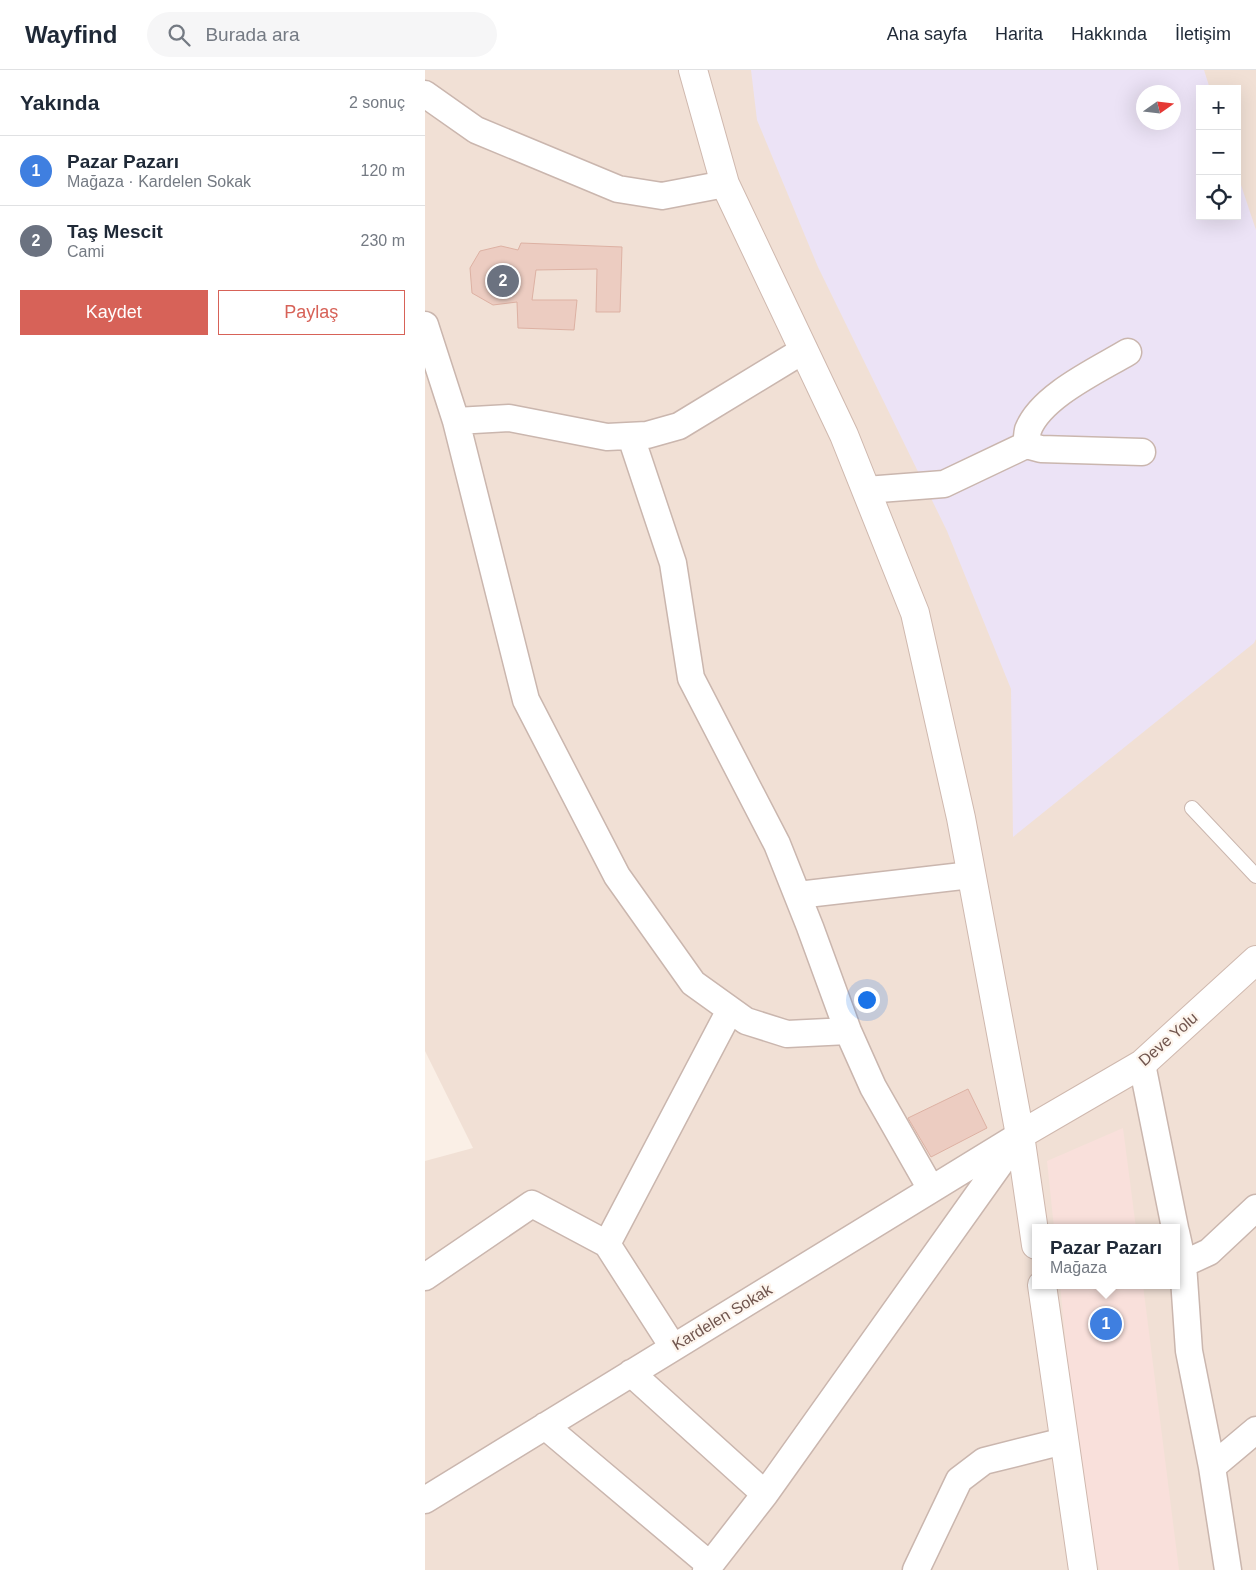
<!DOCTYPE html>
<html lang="tr">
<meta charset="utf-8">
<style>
:root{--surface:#fff;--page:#f6f6f7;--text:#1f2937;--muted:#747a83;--line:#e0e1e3;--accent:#d76258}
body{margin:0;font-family:Arial,sans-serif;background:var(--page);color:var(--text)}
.controls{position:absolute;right:15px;top:15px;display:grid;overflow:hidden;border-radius:0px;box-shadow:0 5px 20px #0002}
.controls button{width:45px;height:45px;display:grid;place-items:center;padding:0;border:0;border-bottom:1px solid var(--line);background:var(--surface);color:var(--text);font:25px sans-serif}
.compass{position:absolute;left:711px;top:15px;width:45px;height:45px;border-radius:50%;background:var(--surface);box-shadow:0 5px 20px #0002;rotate:76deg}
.you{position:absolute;left:441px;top:929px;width:18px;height:18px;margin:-12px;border:4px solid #fff;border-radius:50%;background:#1a73e8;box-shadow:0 0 0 8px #1a73e833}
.badge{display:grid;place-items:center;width:32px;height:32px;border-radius:50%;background:var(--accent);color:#fff;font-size:16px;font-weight:700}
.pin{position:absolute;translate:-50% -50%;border:2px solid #fff;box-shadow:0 1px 5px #0006}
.popup{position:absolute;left:607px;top:1154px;width:148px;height:65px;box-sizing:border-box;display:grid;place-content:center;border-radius:0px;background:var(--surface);filter:drop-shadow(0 1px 4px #0005);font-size:16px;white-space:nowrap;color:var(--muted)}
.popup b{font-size:19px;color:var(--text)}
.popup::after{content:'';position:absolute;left:50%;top:100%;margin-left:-10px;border:10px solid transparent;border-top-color:var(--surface)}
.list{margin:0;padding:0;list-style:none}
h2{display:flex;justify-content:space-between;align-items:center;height:65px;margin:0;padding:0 20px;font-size:21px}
h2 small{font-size:16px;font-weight:400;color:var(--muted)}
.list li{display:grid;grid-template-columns:32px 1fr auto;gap:15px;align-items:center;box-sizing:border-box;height:70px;padding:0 20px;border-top:1px solid var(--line)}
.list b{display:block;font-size:19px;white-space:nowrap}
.list p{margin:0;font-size:16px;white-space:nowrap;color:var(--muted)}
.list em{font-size:16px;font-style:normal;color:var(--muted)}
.actions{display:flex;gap:10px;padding:15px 20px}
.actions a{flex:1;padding:11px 0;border:1px solid var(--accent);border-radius:0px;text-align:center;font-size:18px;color:var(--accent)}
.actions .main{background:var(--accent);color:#fff}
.icon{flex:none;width:28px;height:28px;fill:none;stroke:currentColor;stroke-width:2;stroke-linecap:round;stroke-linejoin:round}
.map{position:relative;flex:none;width:831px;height:1500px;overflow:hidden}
header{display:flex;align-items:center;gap:30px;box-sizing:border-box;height:70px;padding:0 25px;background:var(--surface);border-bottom:1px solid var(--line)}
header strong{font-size:24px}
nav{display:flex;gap:28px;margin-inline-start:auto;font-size:18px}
.search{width:350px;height:45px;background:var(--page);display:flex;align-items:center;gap:12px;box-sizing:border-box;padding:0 18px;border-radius:28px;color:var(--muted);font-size:19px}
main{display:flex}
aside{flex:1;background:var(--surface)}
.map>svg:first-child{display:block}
</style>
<header>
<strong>Wayfind</strong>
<div class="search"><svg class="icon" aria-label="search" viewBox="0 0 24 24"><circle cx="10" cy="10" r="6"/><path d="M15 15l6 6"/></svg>Burada ara</div>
<nav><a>Ana sayfa</a><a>Harita</a><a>Hakkında</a><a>İletişim</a></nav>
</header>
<main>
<aside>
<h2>Yakında<small>2 sonuç</small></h2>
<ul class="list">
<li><span class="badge" style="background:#3f7fe0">1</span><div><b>Pazar Pazarı</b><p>Mağaza · Kardelen Sokak</p></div><em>120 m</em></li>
<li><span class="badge" style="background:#6b7280">2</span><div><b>Taş Mescit</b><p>Cami</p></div><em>230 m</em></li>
</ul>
<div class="actions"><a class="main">Kaydet</a><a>Paylaş</a></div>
</aside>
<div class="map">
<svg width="831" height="1500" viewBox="0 0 831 1500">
<rect width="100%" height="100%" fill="#faefe6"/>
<path fill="#f1e0d5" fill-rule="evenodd" d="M0 0H831V1500H0V1091L48 1078 0 981ZM775 19H812V146H775ZM718 22H748V52H718ZM611 1158H751V1215H611Z"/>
<path fill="#f9e0db" d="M698 1058 711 1158H629L622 1091Z
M635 1215H718L754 1500H675L655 1417Z"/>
<path fill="#ece3f6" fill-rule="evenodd" d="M326 0H779L785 19H775V146H812V103L831 160V569L829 573 588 767 586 619 522 461 393 197 332 50ZM718 22H748V52H718Z"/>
<path fill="#ecccc1" stroke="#ddb1a3" d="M96 173 197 177 195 242H171L172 199 111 200 107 230H152L149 260 93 258 92 232 68 235 47 223 45 198 55 181 76 176 93 180Z
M543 1019 562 1058 506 1087 483 1048Z"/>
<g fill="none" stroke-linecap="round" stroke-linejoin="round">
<defs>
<path id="lane" d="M767 738 831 806"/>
<path id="street" d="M0 24 51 60 193 119 237 126 300 114
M0 255 31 351 101 630 192 806 268 913 321 951 362 964 423 961
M31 351 84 348 182 367 222 365 254 356 379 280
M206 367 248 493 266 608 352 774 385 857 423 961 448 1017 506 1119
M601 375C602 370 602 364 603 360 616 326 673 300 703 282
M441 420 519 414 601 375 616 379 717 382
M373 825 546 805
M717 994 750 1158
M751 1162 758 1194 764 1281 787 1397 803 1500
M182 1174 305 940
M758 1194 784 1182 831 1138
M0 1207 107 1134 182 1174 248 1277
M206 1303 340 1424
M120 1356 285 1495
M787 1397 831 1360
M0 1430 595 1065
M281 1500 340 1424 589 1074
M491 1500 534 1410 559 1391 639 1371"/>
<path id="secondary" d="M268 0 300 114 419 365 490 543 536 748 595 1065 611 1175
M595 1065 717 994 831 890
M617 1215 658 1500"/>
</defs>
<use href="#lane" stroke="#cab6ae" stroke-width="16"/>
<use href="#street" stroke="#cab6ae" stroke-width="29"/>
<use href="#secondary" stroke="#cfb8ae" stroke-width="30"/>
<use href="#lane" stroke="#fff" stroke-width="14"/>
<use href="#street" stroke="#fff" stroke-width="26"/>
<use href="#secondary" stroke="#fff" stroke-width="28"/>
</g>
<g text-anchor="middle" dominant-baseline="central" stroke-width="4.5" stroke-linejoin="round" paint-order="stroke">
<g font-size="16" fill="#70554e" stroke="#fdf4ec">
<text transform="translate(743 969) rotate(-41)">Deve Yolu</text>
<text transform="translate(297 1247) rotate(-31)">Kardelen Sokak</text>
</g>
</g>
</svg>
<div class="controls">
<button>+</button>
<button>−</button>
<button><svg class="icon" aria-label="locate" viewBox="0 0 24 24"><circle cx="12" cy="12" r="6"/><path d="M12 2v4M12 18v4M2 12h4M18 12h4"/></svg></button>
</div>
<svg class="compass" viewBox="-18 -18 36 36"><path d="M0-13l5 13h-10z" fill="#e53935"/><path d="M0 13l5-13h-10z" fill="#747a83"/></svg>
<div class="you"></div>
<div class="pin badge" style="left:681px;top:1254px;background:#3f7fe0">1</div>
<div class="popup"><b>Pazar Pazarı</b>Mağaza</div>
<div class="pin badge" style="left:78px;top:211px;background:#6b7280">2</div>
</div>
</main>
